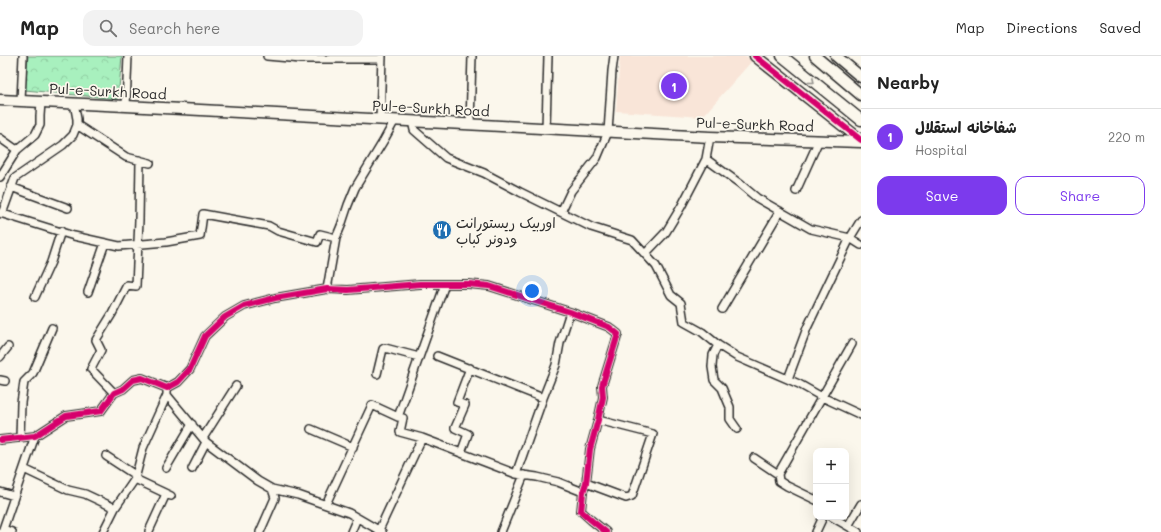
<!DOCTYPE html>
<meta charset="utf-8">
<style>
:root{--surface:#fff;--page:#f2f2f2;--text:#222;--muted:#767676;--line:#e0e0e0;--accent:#7c3aed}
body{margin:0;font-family:Mali,"Playpen Sans Arabic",sans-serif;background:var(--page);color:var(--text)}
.controls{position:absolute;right:12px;bottom:12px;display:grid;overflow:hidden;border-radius:8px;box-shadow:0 4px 16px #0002}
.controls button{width:36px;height:36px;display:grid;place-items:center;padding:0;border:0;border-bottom:1px solid var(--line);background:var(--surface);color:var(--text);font:20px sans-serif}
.you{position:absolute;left:532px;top:235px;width:14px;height:14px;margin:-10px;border:3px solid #fff;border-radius:50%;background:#1a73e8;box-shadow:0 0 0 6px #1a73e833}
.badge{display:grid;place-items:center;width:26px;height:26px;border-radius:50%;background:var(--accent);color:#fff;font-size:13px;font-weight:700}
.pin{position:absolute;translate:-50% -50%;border:2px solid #fff;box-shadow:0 1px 4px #0006}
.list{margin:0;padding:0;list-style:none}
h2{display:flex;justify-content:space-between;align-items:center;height:52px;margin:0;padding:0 16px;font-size:17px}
h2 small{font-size:13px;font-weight:400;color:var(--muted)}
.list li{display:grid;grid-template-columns:26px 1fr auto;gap:12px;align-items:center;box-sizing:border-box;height:56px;padding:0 16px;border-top:1px solid var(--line)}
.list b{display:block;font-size:15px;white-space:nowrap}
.list p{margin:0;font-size:13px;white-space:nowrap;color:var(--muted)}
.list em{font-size:13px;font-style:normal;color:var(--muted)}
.actions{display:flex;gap:8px;padding:12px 16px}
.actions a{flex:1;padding:9px 0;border:1px solid var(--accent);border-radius:12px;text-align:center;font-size:14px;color:var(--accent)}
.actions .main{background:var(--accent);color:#fff}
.icon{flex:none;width:22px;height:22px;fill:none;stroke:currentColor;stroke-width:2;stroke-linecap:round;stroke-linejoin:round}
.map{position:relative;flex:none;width:861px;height:476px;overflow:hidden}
header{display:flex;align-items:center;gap:24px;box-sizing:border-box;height:56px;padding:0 20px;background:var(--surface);border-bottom:1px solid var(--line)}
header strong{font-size:19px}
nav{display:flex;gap:22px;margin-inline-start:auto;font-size:14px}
.search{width:280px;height:36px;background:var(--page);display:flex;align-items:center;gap:10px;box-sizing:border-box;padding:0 14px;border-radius:12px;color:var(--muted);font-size:15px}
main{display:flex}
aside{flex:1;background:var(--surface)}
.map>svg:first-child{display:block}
</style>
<header>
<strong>Map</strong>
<div class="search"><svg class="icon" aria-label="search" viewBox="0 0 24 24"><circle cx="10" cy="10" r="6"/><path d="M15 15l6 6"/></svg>Search here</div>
<nav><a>Map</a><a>Directions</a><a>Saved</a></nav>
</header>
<main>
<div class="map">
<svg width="861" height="476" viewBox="0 0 861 476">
<defs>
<pattern id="park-crowns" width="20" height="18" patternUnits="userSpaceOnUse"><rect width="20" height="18" fill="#a8f0be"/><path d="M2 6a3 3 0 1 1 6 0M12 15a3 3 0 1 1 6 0" fill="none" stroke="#91cea3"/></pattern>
</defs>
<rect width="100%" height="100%" fill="#fbf7ec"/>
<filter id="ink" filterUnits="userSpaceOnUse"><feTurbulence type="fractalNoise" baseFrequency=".025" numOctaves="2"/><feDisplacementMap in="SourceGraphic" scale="8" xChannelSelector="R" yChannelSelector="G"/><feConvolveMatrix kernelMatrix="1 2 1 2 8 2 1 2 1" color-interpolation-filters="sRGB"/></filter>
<g filter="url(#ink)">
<path fill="#f9e5d8" d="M620 0H746L752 5 702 61 616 55Z"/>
<path fill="url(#park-crowns)" stroke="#6a8e74" d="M28 0H122L118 43 25 34Z"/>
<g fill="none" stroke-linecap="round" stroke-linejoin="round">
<defs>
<path id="street" d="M267 0 301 3H382
M21 45 23 0
M126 50 128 0
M380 64 382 0
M412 65 414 74 446 102 484 117 520 136 591 171 632 184 656 210 671 239 681 247 684 266 702 276 718 289 737 301 799 328 822 341 861 359
M470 68 472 0
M77 69 126 101 150 107
M546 72 548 0
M0 82 17 94
M706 103 739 127 757 142 811 173 850 182 861 189
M0 121 17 94 35 79 40 69V60L41 46
M11 131 68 152
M796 135 819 84
M561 156 571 135 597 102 608 76 612 15 614 0
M0 157 74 180 119 190 166 186 200 180 203 158 269 170 278 175 317 186 320 178 336 182
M2 158 15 122 63 89 73 79 77 69V63L74 47
M645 198 666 176 681 151 706 103 710 81
M327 233 336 182 341 170 348 149 355 132 384 84 395 64
M88 236 105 187
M35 241 51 206 61 175
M722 253 780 155
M718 289 713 299 712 311 714 324 722 332 730 351V363L737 373
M437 300 543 342
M0 301 8 291
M377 318 383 293 385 292 419 301
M788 323 807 272 850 182 861 164
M0 324 5 325
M167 332V339L206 386 258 425 272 433 298 439 349 457 382 476
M114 337 91 313 101 294 96 284 112 258 127 229 136 230 139 164 140 104
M398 361 445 228
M311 373 353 391
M20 382 21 347 24 326 33 317 52 272
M203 382 236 330
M0 384 35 380 66 360 101 355 114 337 123 333 133 324 142 322 167 332 178 326 190 313 205 280 225 261 244 250 275 242 327 233 348 234 420 228H468L489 230 570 256 609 271 618 278 602 330 603 341 598 364 590 393 586 427 583 436 581 455 591 464 606 476
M461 397 468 378 455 372 465 349 457 346 470 312
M106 400 135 419
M754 402 778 418 779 425 787 430 816 444
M166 412 192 368
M24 413 68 434 85 438 115 452
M192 413 206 386
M516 418 543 342 556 309 560 287 570 256
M778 418 852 288
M135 423 171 440
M586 427 626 442 632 440 653 378 598 364
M0 436 14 440
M326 448 372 349 398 361 403 362 400 376 422 382 516 418 537 421 558 426 583 436
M832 461 858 476
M848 470 861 448
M3 473 12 476
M379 474 422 382
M149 475 166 438
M2 476 35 380
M103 476 115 452 135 423 143 392 167 339
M260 476 275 442 272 433
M351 476 357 462
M501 476 524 419
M816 476 823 461"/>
<path id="secondary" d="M755 0 861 84
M782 0 861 64
M815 0 861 39
M836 0 861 21
M0 44 126 50 710 81 861 86"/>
</defs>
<use href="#street" stroke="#2b2b2b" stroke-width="10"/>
<use href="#secondary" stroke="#2b2b2b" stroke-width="13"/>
<use href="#street" stroke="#fbf7ec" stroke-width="7"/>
<use href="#secondary" stroke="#fbf7ec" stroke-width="10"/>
<defs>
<path id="cycleway" d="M755 0 861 84
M0 384 35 380 66 360 101 355 114 337 123 333 133 324 142 322 167 332 178 326 190 313 205 280 225 261 244 250 275 242 327 233 348 234 420 228H468L489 230 570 256 609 271 618 278 602 330 603 341 598 364 590 393 586 427 583 436 581 455 591 464 606 476"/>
</defs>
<use href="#cycleway" stroke="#fbf7ec" stroke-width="8"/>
<use href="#cycleway" stroke="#d6006c" stroke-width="6"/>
</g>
<defs><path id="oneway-chevron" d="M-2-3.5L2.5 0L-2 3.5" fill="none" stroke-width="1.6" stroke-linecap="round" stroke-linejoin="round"/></defs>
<use stroke="#93918c" href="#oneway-chevron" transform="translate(812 25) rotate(39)"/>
</g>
<defs>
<symbol id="restaurant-disc" viewBox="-11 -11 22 22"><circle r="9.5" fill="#1f6fb2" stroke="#fbf7ec"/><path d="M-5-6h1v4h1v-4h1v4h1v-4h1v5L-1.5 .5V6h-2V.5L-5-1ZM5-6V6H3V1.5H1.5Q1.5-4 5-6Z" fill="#fff"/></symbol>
</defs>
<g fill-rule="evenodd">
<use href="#restaurant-disc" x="431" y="163" width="22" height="22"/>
</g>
<g text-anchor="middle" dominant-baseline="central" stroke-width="3.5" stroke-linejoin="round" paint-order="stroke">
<g font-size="14" fill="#2b2b2b" stroke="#fbf7ec">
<text transform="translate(108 35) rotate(3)">Pul-e-Surkh Road</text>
<text transform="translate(431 52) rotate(3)">Pul-e-Surkh Road</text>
<text transform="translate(755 68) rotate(2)">Pul-e-Surkh Road</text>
</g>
<g font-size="14" fill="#2b2b2b" stroke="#fbf7ec" text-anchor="start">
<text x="456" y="166">اوربیک ریستورانت<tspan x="456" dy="16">ودونر کباب</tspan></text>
</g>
</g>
</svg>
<div class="controls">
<button>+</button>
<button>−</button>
</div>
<div class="you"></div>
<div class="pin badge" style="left:674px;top:30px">1</div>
</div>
<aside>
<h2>Nearby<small></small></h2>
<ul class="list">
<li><span class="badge">1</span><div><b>شفاخانه استقلال</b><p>Hospital</p></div><em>220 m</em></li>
</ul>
<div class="actions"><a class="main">Save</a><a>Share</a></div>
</aside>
</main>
